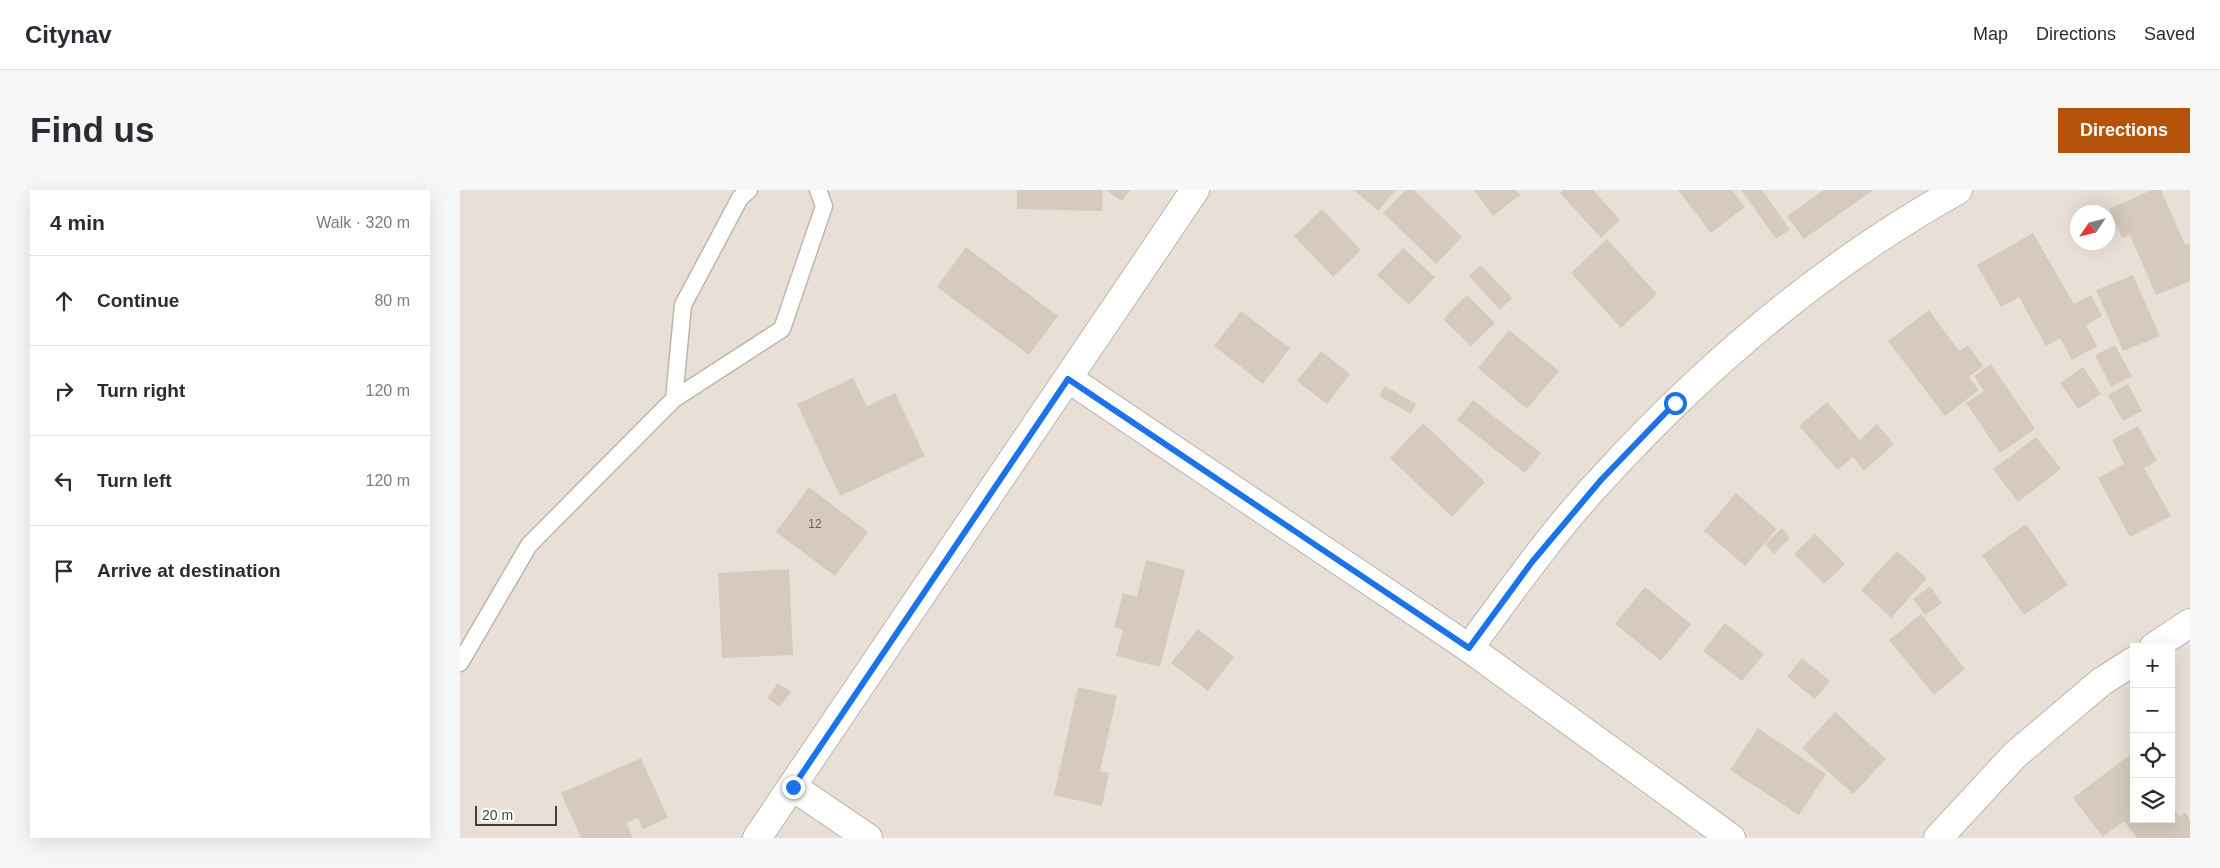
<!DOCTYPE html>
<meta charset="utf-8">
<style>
:root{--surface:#fff;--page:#f7f7f7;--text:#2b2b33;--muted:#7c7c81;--line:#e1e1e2;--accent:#b45309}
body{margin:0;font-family:Arial,sans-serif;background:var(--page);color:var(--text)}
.controls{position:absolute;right:15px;bottom:15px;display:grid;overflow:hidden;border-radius:0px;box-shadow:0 5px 20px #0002}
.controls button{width:45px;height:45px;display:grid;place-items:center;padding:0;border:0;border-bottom:1px solid var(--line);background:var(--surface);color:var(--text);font:25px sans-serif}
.compass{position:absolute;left:1610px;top:15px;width:45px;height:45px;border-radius:50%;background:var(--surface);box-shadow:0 5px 20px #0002;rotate:235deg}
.scale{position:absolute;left:15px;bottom:12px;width:82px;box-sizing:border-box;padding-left:5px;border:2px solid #473f36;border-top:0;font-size:14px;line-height:18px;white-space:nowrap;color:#473f36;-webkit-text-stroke:4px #fff;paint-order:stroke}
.stop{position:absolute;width:15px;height:15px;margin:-11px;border:4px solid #1a73e8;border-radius:50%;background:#fff}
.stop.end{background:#1a73e8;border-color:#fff;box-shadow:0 1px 5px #0008}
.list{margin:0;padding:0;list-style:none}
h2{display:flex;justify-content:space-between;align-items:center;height:65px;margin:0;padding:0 20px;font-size:21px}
h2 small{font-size:16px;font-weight:400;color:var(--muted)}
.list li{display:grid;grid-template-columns:32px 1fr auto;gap:15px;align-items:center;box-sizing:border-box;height:90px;padding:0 20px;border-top:1px solid var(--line)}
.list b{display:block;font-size:19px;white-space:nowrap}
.list em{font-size:16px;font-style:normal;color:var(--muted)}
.icon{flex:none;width:28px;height:28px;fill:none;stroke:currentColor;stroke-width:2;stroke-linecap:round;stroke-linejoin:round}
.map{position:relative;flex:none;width:1730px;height:648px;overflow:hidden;border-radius:0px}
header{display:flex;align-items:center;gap:30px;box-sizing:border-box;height:70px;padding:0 25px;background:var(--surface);border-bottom:1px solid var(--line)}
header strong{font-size:24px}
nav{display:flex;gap:28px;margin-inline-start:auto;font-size:18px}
.intro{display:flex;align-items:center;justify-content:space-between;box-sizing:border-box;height:120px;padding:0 30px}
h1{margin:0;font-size:35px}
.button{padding:12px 22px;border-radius:0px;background:var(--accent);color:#fff;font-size:18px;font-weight:700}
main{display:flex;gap:30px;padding:0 30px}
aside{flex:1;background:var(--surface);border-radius:0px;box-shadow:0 5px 20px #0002}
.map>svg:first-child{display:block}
</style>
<header>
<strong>Citynav</strong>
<nav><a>Map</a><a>Directions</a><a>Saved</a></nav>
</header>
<div class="intro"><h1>Find us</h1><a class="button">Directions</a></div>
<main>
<aside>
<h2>4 min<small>Walk · 320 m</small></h2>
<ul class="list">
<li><svg class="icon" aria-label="ahead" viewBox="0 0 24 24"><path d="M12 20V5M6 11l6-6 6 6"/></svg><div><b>Continue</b></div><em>80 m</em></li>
<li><svg class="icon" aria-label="right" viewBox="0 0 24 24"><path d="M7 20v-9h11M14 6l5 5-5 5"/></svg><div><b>Turn right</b></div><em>120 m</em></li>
<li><svg class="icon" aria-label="left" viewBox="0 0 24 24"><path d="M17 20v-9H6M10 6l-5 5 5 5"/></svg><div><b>Turn left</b></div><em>120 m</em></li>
<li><svg class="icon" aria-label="arrive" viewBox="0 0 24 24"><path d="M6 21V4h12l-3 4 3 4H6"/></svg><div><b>Arrive at destination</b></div></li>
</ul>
</aside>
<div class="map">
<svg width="1730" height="648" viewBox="0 0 1730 648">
<rect width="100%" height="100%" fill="#f4efe8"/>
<path fill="#e8e0d6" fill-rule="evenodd" d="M0 0H1730V648H0ZM1618 22H1648V52H1618ZM1674 457H1711V629H1674Z"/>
<path fill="#d5cabd" d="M557 0H643L642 21 557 19Z
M646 0H670L662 11Z
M894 0H936L918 21Z
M946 0H954L1002 47 976 74 923 23Z
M1014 0H1056L1060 5 1033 26Z
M1103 0H1133L1160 30 1141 48 1100 3Z
M1218 0H1272L1285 17 1251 43Z
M1281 0H1302L1330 40 1316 49Z
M1364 0H1413L1344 49 1327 26Z
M1692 0H1701L1725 55 1730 53V91L1696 105 1670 45 1662 48 1649 19Z
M862 19 901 60 873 87 834 46Z
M1573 43 1614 114 1631 105 1642 126 1626 135 1637 156 1612 170 1600 148 1586 156 1559 107 1541 117 1517 75Z
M1147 49 1197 104 1161 138 1111 83Z
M506 57 598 126 569 165 477 97Z
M943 58 975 87 949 115 917 85Z
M1021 75 1052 108 1040 120 1009 86Z
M1673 85 1700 146 1663 161 1636 100Z
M1007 105 1035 133 1011 156 983 129Z
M1469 120 1499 161 1508 155 1523 176 1509 187 1519 200 1485 226 1428 151Z
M781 121 830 158 803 194 754 156Z
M1049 140 1099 181 1067 219 1018 178Z
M1655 155 1672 186 1651 197 1635 165Z
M861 161 890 184 867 214 837 191Z
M1531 174 1575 239 1540 263 1506 213 1524 201 1514 186Z
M1623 177 1641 204 1618 219 1600 193Z
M393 188 407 216 435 203 465 266 380 306 337 214Z
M1668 194 1682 221 1663 231 1648 205Z
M925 196 956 214 951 224 919 206Z
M1013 210 1081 263 1065 283 997 230Z
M1367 212 1400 250 1417 234 1434 254 1404 281 1393 267 1378 280 1339 236Z
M963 233 1025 292 992 327 930 268Z
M1678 236 1697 271 1684 278 1711 326 1670 347 1638 288 1664 274 1652 250Z
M1576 247 1601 279 1558 312 1533 279Z
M349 297 408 342 375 386 316 342Z
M1276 303 1317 339 1285 376 1244 341Z
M1566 334 1608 395 1564 425 1522 365Z
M1322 338 1330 348 1314 364 1305 354Z
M1355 344 1385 374 1364 394 1334 364Z
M1437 361 1467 388 1431 428 1401 400Z
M686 370 725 380 700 477 656 466 663 440 654 437 663 403 677 407Z
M329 379 333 465 262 468 258 383Z
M1470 396 1482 413 1465 425 1453 409Z
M1185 397 1231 434 1201 471 1155 434Z
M1461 424 1505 479 1474 505 1429 450Z
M1265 433 1304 464 1282 491 1243 461Z
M738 439 774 467 748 501 711 473Z
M1342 468 1370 491 1355 509 1327 487Z
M318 493 331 502 320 517 307 508Z
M618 497 657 506 640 581 649 583 642 616 594 605Z
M1375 522 1426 569 1393 604 1342 558Z
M1298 538 1366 584 1339 625 1270 580Z
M1672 563 1674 629H1711V615L1720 627 1725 622 1730 629V648H1677L1664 631 1643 647 1613 608Z
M181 568 208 628 183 639 178 628 166 633 173 648H121L101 603Z"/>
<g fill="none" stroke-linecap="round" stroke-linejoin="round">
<defs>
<path id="service" d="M214 209 223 115 280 8 289 0
M0 473 69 355 214 209 322 139 364 16 358 0"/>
<path id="minor" d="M609 189 1009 458 1271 648
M1694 457 1730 433
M1009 458C1052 400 1093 341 1142 289 1245 176 1364 75 1498 0
M333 597 408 648
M297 648 735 0
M1478 648 1555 565 1641 492 1674 471"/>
</defs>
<use href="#service" stroke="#bfb6aa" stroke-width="19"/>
<use href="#minor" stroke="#bfb6aa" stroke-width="30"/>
<use href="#service" stroke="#fff" stroke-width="16"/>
<use href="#minor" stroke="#fff" stroke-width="28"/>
</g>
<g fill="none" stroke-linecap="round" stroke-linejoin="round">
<path stroke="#1a73e8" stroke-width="6" d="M333 597 608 189 1009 458 1072 372 1141 290 1215 213"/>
</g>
<g text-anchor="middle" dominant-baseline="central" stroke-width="4" stroke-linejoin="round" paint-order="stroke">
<g font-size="12" fill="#6a6258">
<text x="355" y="334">12</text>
</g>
</g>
</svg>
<div class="controls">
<button>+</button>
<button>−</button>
<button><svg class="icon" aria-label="locate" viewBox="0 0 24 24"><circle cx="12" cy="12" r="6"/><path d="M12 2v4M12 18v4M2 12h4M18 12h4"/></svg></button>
<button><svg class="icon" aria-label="layers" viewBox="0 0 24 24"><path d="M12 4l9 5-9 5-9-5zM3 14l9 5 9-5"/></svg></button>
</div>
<svg class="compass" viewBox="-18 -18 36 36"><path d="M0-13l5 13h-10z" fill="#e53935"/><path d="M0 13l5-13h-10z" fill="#7c7c81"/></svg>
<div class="scale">20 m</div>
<div class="stop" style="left:1215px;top:213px"></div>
<div class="stop end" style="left:333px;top:597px"></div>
</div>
</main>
